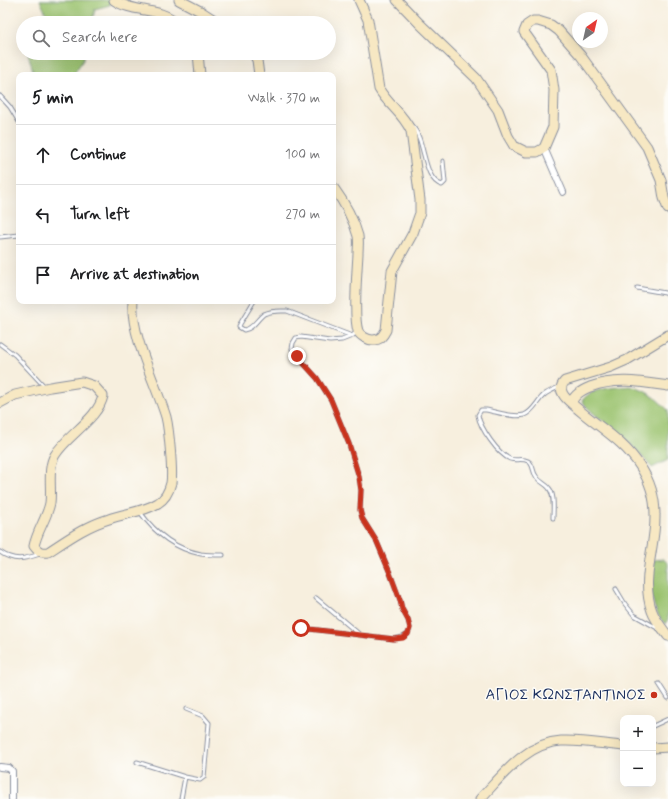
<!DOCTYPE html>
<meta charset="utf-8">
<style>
:root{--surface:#fff;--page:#f2f2f2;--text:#202124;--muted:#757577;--line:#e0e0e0}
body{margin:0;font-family:Mynerve,sans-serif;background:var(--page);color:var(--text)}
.controls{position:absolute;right:12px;bottom:12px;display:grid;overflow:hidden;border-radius:8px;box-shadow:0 4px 16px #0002}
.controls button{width:36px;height:36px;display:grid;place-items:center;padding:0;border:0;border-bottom:1px solid var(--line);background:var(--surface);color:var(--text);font:20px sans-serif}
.compass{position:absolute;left:572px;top:12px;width:36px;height:36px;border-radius:50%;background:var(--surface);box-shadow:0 4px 16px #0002;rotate:34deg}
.stop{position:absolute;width:12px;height:12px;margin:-9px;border:3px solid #c8321e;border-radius:50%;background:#fff}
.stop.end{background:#c8321e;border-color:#fff;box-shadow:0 1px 4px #0008}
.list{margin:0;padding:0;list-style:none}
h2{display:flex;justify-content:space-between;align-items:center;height:52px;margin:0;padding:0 16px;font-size:17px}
h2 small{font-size:13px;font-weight:400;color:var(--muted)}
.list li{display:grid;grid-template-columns:26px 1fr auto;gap:12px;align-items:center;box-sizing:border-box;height:60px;padding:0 16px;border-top:1px solid var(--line)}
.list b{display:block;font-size:15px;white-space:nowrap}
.list em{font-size:13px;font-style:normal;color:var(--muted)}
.icon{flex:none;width:22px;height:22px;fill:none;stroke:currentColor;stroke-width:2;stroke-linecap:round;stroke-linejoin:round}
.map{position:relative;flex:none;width:668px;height:799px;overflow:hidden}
.search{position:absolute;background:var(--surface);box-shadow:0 4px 16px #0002;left:16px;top:16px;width:320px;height:44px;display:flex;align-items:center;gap:10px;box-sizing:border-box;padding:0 14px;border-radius:22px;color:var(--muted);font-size:15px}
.panel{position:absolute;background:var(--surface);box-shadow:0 4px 16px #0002;left:16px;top:72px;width:320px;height:232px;border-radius:8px}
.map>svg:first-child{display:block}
</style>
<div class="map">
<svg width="668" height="799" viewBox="0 0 668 799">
<rect width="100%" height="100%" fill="#fdfcf7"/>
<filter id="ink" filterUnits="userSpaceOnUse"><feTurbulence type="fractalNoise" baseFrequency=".025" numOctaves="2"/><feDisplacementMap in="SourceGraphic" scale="8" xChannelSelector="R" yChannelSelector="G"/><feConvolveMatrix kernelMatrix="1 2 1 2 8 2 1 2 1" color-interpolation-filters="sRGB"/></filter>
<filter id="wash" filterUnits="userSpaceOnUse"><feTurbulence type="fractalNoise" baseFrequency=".012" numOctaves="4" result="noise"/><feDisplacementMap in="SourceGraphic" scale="16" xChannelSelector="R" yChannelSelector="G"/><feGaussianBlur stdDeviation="0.9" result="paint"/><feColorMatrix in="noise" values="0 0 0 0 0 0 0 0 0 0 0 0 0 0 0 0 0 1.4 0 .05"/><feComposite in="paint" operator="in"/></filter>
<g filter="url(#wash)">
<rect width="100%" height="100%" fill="#f7efde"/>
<path fill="#9ac26d" stroke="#5a7866" d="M40 0H109L110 5 95 9 92 23H45L47 16Z
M28 53H85L83 60 73 75H34Z
M630 386C648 391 655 397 668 410V460L652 468C641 455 630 443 617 432 606 422 591 414 582 401 591 387 615 388 630 386Z
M663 559 668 563V619L665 624C647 605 652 583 654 560Z"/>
</g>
<g filter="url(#ink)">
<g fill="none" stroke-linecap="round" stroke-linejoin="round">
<defs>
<path id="lane" d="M0 96 10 107 19 122
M412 126C426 139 422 179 442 185L445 182 443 161
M0 237 19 235
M637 288 665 293 668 295
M254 301 240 324 239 327 244 330C253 329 257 319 264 314 272 310 280 311 287 311L352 336
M0 344 15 355 45 387
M140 512C155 533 175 549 201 554 208 555 216 555 223 555
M553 518C553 509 555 495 549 488 545 483 539 482 536 476 532 471 534 464 528 461 522 458 516 461 510 459 498 454 480 428 478 415L481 410H486C497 412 513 418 524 415 533 412 537 401 544 395 549 391 555 389 561 386
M0 552C14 562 25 559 40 554
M616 589 625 604 634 615 659 629
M316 598 359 634
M301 628 394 639 403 637 408 634 410 628 408 620 402 609 400 600 390 573 377 542 362 518 360 510 361 490 359 477 349 444 331 400 317 378 297 356 292 349 293 343 296 338 301 337 330 341 342 340 352 336 357 332
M659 684 668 698
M653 726 668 719
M137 762 185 777 181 799
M185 777 200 780 204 777 209 723 203 716 186 709"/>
<path id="street" d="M544 148 563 192
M0 767 9 768 12 771V799"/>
<path id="secondary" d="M114 0C132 13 160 7 177 23
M179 0 202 12 219 23
M397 0 419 23 476 78 498 110 508 136 514 146 526 152H537L544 148 553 127 554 90 551 70 524 32 527 25 533 21H538L551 25 559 31 581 56 647 147 661 180 664 198 668 209
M198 53 200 75
M253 53 257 60 259 75
M333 187C344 202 353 217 358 236 359 242 358 248 358 254 357 272 353 317 358 331 360 336 368 340 373 340 380 340 383 336 386 330L392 271 413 233 420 213V200L411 131C402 112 389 106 379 89L368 20 359 0
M668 335 627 360 611 367 565 381C561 385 560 389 563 394 566 400 573 404 578 409 600 428 624 441 640 466 650 481 655 497 655 515 656 547 640 579 652 611 655 620 662 628 668 636
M0 403 15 395 50 387 82 382 94 386 103 396C98 419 67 435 55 455 47 468 52 488 50 503 47 518 37 531 34 546 38 552 42 553 48 552 68 539 86 526 109 519 125 513 144 512 158 503 165 499 169 491 171 483 173 472 169 429 166 417 156 384 130 334 133 301
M571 403C575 394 581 391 590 387 616 377 641 382 668 386
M653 748 668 747
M480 799C502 776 526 743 561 741 582 740 602 744 623 746"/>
</defs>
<use href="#lane" stroke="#898f9e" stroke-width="5"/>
<use href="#street" stroke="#898f9e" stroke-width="8"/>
<use href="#secondary" stroke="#898f9e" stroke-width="11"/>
<use href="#lane" stroke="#fff" stroke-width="3"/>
<use href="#street" stroke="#fff" stroke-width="6"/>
<use href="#secondary" stroke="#f7e8c3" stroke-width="9"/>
</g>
</g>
<g fill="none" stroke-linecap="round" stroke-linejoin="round" filter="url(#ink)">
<path stroke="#c8321e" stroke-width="5" d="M297 356 317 378 331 400 349 444 359 477 361 490 360 510 362 518 377 542 390 573 400 600 402 609 408 620 410 628 408 634 403 638 394 639 301 628"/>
</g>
<circle fill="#c8321e" stroke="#fdfcf7" stroke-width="1.5" cx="654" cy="695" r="4"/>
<g text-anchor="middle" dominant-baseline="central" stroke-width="3" stroke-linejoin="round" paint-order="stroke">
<g font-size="15" fill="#1b2f5e" stroke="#fdfcf7" text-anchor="end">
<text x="646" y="695">ΑΓΙΟΣ ΚΩΝΣΤΑΝΤΙΝΟΣ</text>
</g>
</g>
</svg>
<div class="controls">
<button>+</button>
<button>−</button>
</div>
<svg class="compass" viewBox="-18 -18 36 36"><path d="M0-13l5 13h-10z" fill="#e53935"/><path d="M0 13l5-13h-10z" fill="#757577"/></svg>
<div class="stop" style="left:301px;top:628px"></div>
<div class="stop end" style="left:297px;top:356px"></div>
<div class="search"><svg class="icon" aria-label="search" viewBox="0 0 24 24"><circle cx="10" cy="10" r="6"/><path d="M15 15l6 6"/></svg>Search here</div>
<section class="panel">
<h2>5 min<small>Walk · 370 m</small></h2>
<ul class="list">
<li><svg class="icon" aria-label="ahead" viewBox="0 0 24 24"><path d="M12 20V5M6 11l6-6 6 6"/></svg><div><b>Continue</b></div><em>100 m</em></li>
<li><svg class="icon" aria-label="left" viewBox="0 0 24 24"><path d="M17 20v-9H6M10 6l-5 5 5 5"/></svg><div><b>Turn left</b></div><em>270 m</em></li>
<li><svg class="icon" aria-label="arrive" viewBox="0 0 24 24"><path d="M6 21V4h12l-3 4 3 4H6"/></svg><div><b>Arrive at destination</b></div></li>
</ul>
</section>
</div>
